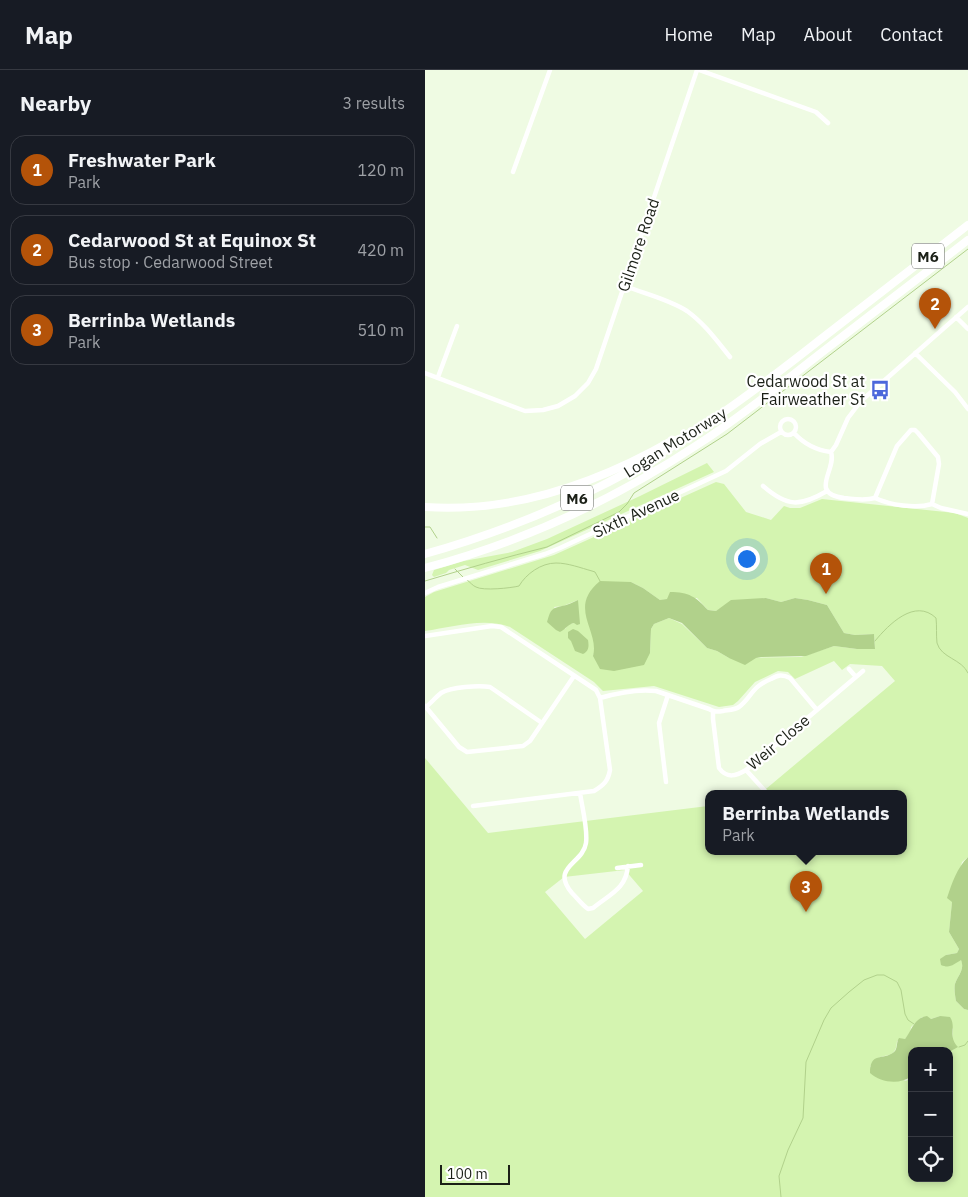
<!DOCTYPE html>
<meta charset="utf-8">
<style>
:root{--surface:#171b24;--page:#20242c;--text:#f1f3f6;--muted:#9ea1a6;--line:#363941;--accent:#b45309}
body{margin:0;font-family:"IBM Plex Sans",sans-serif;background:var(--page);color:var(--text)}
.controls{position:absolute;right:15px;bottom:15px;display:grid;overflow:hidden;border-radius:10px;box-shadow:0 2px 8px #0003}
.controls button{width:45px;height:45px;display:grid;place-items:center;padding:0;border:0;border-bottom:1px solid var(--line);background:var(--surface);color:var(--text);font:25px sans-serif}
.scale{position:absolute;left:15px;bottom:12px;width:70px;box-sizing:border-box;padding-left:5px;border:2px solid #1b2017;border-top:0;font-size:14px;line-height:18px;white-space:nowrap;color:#1b2017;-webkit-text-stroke:4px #fff;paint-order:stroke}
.you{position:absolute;left:321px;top:488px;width:18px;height:18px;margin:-12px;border:4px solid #fff;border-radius:50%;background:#1a73e8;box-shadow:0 0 0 8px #1a73e833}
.badge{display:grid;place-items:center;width:32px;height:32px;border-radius:50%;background:var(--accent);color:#fff;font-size:16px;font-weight:700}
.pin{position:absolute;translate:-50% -41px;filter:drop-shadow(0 1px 2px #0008)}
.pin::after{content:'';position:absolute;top:26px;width:18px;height:15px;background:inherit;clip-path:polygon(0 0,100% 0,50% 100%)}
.popup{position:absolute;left:280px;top:720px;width:202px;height:65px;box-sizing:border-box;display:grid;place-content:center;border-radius:10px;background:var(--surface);filter:drop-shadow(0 1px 4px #0005);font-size:16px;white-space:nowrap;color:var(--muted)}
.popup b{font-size:19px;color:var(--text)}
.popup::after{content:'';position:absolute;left:50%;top:100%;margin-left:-10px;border:10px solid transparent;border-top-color:var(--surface)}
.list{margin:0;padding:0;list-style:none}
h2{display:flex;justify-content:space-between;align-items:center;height:65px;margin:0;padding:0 20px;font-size:21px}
h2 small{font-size:16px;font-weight:400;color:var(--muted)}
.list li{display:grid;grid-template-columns:32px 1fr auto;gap:15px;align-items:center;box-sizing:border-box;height:70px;margin:0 10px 10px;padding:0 10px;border:1px solid var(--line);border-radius:15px}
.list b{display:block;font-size:19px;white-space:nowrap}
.list p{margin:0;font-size:16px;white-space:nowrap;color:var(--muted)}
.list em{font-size:16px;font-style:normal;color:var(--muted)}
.icon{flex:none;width:28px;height:28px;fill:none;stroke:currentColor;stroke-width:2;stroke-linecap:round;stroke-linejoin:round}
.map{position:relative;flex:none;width:543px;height:1127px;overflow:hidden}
header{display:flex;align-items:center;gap:30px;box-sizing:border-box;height:70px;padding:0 25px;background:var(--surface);border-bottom:1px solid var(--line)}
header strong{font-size:24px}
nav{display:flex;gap:28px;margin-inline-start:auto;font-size:18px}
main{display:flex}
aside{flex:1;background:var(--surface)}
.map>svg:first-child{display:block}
</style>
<header>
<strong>Map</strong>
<nav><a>Home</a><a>Map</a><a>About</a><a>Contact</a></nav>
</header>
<main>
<aside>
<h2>Nearby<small>3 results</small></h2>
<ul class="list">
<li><span class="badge">1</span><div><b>Freshwater Park</b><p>Park</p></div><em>120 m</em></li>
<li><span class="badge">2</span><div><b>Cedarwood St at Equinox St</b><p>Bus stop · Cedarwood Street</p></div><em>420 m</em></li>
<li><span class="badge">3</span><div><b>Berrinba Wetlands</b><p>Park</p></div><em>510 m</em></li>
</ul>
</aside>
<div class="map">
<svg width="543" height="1127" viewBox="0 0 543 1127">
<rect width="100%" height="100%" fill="#effbe3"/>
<path fill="#d4f4b0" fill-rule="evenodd" d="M282 393 289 402 115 481 53 500 40 495 24 500 21 503 9 507 7 505 9 500 39 491 87 482 122 469 215 426Z
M291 412 299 414 321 442 346 450 359 436 365 438H375L397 429 530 443 543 448V787L537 792 527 832 524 862 534 879 532 883 521 885 536 889C540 900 533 905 530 914 529 918 530 926 531 931L539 939 543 940V1127H0V688L63 763 283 736 284 781H478V723H336L470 611 457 596 425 594 417 600 409 591 370 609 363 602 353 601 330 612 313 631 308 635 294 637 229 616 178 621 169 612 85 557C59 547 27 557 0 561V527L9 522 129 485ZM206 512 218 518 235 530 272 528 283 540 291 541 302 535 341 528 356 532 370 528 383 530 402 535 419 563 430 565 449 564 450 578 432 579 409 576 376 587 304 588 292 581 282 578 257 554 244 548 229 554 226 559 225 583 168 586 195 513ZM153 530 149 553 144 554 140 559 129 537 138 536ZM200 800 218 821 160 869 120 822 139 807ZM515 946 528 959 527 970 530 974 524 982V1108H487V1006L481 1011 445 997C454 978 471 994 472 971L480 969 485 963 486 957 497 947 506 949Z"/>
<path fill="#b1d18b" d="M175 511 206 512 218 518 235 530 242 529 245 522C264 522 271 527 283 540L291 541 306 530 341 528 356 532 370 528 383 530 402 535 419 563 430 565 449 564 450 579H432L409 576 381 586 336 587 331 588 320 595 304 588 292 581 282 578 257 553 244 548 229 554 226 559 225 583 219 595 189 601 175 599 168 586C175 561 142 538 175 511Z
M153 530 155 554 152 555 149 553C143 554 141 559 135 562L131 560 122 552C126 540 125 539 137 536 143 535 148 532 153 530Z
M148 559 153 561 163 570C164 576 164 581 158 584L150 581 146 571 143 568V562Z
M543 787V940L539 939 531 931C530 926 529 918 530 914 533 905 540 900 536 890 529 894 525 899 516 895L515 889 521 885 532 883 534 879 524 862 527 832 522 828C527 813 532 798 543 787Z
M502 946 506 949 515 946 525 947C532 958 522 965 533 977L524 982 487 981V1006C475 1015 456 1013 445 1003 445 981 458 991 469 982 473 979 471 972 474 968L480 969C487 960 489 948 502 946Z"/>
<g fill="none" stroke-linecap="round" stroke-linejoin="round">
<path stroke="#b1d18b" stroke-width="1" d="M0 457H5L12 468
M30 499 38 507
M42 510C45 512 48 516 51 517 58 521 86 518 94 516 101 504 116 493 131 493 143 493 156 498 167 501L170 502 175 511
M0 511C40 499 81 487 122 477L194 442 202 434 209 423 302 364 543 179
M450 571C464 554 490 528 511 548 512 556 511 565 512 573 516 588 537 589 543 603
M534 977 540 975 543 971
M356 1127 354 1106 363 1080 378 1048 381 992 399 950 406 938 424 922 439 910 452 905H459L472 912 476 920 480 944 483 950 489 954"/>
<path stroke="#fff" stroke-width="4.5" d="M274 0 391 42 403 53
M88 102 125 0
M200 216C220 224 243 229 262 241 279 253 292 271 305 287
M531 247 543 259
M490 283 530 322 543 339
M0 303 100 341 118 340 133 336 150 326 163 313 171 299 272 0
M13 307 32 256
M355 357a8 8 0 1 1 16 0a8 8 0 1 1-16 0Z
M369 363C379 374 390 380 406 382
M406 382 411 375 423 348 436 331 543 237
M406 382C412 400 383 423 419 428 430 429 439 431 450 428 465 435 491 439 507 434L516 438 543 444
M338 416C362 437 375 437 402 421
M450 428 472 376 486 360H490L493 363 513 387 514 394 507 434
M0 523 13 517 120 484 135 478 301 401 335 374 356 362
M0 566 67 556 76 557 171 620 175 628 185 700C183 711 179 715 169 721L48 736
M424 599 431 607
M175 628C192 623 214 619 231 621L284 639C289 642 292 642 298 641 303 640 309 640 314 637 327 627 326 617 346 609 353 605 357 604 365 608L392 640
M0 636 34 677 42 682 98 676 105 671 149 606
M1 637C6 633 11 627 16 623 26 617 54 615 65 617L117 653
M288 642V649L294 698C302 709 311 706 321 700L438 601
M321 700 340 721
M241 712 234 653 243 625
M155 723C157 737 163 759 161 773 158 794 125 797 147 823 152 828 157 835 163 839L168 838C185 824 201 819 203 796
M192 798 216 795"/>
<path stroke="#fff" stroke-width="8" d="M0 437C88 443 173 413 248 370
M0 484C82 461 160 428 233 385 290 351 344 310 396 269 445 231 494 193 543 155
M0 498C97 472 191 429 275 373 317 346 356 314 396 283 445 245 494 208 543 170"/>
</g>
<defs>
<symbol id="bus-bare" viewBox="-9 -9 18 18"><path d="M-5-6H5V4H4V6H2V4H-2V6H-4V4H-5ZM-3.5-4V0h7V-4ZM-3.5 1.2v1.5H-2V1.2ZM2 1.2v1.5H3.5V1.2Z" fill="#4c67db" stroke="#fff" stroke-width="2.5" paint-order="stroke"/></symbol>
</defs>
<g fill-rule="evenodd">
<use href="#bus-bare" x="441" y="306" width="28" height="28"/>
</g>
<g text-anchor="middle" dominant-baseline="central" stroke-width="4.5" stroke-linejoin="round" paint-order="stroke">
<g fill="#fff" stroke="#5f635d" stroke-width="1">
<rect x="487" y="173.5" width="32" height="25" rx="4"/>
<rect x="136" y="415.5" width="32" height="25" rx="4"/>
</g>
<g font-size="15" font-weight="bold" fill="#1b2017">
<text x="503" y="186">M6</text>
<text x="152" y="428">M6</text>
</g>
<g font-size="16" fill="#1b2017" stroke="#fff">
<text transform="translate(213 175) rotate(-71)">Gilmore Road</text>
<text transform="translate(250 372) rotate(-32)">Logan Motorway</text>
<text transform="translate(211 443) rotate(-25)">Sixth Avenue</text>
<text transform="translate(353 672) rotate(-40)">Weir Close</text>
</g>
<g font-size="16" fill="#1b2017" stroke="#fff" text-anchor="end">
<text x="440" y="311">Cedarwood St at<tspan x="440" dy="18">Fairweather St</tspan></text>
</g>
</g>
</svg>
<div class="controls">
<button>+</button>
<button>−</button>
<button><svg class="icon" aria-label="locate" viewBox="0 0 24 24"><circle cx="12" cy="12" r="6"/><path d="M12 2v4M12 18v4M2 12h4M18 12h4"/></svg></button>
</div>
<div class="scale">100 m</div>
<div class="you"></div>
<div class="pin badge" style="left:401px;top:524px">1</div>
<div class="pin badge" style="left:510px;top:259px">2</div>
<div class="pin badge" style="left:381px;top:842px">3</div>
<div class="popup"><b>Berrinba Wetlands</b>Park</div>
</div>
</main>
